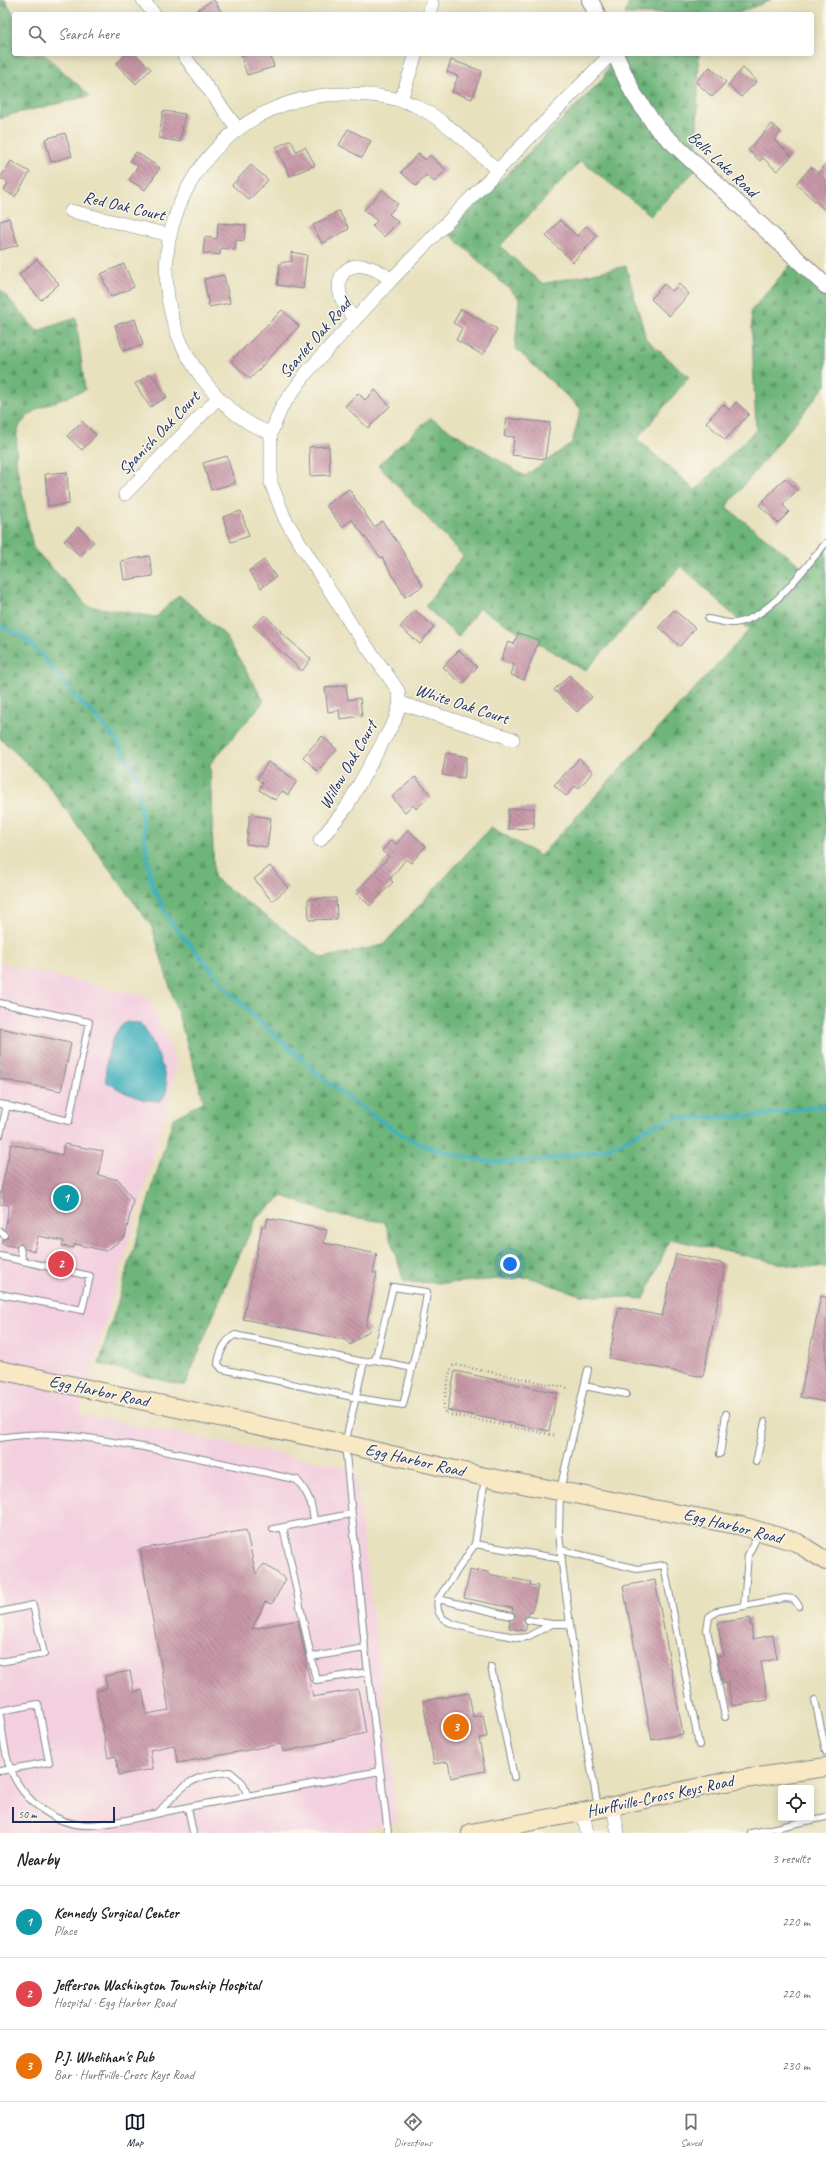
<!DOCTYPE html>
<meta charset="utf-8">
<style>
:root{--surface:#fff;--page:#f2f2f2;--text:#202124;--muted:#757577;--line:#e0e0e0;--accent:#111827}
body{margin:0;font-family:Caveat,sans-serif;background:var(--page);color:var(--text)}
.controls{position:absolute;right:12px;bottom:12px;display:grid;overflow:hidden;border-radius:4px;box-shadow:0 2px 10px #0003}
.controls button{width:36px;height:36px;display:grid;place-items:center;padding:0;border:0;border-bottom:1px solid var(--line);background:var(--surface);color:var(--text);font:20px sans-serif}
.scale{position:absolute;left:12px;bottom:10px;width:103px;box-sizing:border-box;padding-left:4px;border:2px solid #1b2f5e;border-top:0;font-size:11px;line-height:14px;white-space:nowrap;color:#1b2f5e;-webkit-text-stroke:3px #fbf7ec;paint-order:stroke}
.you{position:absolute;left:510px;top:1264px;width:14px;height:14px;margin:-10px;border:3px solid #fff;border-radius:50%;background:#1a73e8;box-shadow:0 0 0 6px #1a73e833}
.badge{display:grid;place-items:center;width:26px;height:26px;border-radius:50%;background:var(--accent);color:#fff;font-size:13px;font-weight:700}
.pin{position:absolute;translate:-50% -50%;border:2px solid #fff;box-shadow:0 1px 4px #0006}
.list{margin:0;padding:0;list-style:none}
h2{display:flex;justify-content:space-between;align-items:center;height:52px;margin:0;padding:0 16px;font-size:17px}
h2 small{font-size:13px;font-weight:400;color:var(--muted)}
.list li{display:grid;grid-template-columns:26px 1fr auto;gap:12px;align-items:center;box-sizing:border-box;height:72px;padding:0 16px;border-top:1px solid var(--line)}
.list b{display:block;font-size:15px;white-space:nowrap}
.list p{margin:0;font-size:13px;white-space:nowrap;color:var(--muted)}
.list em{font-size:13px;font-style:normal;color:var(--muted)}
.icon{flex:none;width:22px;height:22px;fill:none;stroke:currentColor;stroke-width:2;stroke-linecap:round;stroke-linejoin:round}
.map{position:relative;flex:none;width:826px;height:1833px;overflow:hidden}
.search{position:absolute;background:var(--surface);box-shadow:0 2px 10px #0003;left:12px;right:12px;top:12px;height:44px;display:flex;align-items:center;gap:10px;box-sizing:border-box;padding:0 14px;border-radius:4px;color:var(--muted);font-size:15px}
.sheet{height:268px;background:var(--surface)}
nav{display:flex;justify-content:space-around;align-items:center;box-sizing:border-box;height:56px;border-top:1px solid var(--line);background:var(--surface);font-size:11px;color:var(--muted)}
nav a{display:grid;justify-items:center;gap:2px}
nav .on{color:var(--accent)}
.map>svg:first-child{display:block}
</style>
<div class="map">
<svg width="826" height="1833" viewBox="0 0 826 1833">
<defs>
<pattern id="forest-firs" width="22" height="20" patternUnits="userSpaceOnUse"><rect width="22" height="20" fill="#6eb57a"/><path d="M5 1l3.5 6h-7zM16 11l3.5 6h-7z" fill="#5a9467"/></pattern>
<pattern id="building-back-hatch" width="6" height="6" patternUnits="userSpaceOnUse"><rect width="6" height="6" fill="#c897a7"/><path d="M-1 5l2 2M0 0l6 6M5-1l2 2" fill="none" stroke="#a27c8b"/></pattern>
</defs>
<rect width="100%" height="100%" fill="#fbf7ec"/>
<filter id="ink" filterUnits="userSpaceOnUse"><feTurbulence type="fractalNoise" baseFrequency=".025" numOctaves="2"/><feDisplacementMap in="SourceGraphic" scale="8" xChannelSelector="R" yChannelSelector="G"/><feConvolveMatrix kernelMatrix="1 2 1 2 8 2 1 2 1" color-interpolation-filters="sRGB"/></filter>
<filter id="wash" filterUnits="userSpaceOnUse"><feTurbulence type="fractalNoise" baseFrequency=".012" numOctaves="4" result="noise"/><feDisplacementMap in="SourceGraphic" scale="16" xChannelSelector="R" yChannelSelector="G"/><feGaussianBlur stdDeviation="0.9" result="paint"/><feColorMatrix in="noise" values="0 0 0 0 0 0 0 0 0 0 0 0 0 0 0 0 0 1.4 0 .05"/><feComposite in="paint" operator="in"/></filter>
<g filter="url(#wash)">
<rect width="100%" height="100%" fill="#e8e1be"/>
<path fill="#f3cfdf" d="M0 963 148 997 177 1063 166 1113 79 1414 355 1469 398 1822 349 1833H0Z"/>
<path fill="url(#forest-firs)" stroke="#44726c" d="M0 0H5L14 16V54H44L90 96 9 115 0 119Z
M630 0H771L736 14H625Z
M613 54H699L696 170 651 215 581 161 500 246 542 284 626 266 646 339 689 377 637 439 695 490 756 430 751 311 792 263 826 293V385L726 507 805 569 826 546V1268L792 1266 670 1239 644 1299 580 1295 528 1277 448 1283 404 1282 385 1222 331 1214 283 1196 257 1217 222 1294 185 1386 99 1364 173 1119 204 1101 152 927 45 781 0 738V289L37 331 76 318 85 390 39 408 29 415 20 425 17 433 16 462 33 548 88 606 156 617 179 595 225 635 264 701 210 764 214 878 322 958 383 945 491 827 540 856 749 630 681 566 585 671 479 608 458 637 425 606 463 556 378 465 430 418 525 476 572 443 581 409 515 348 519 298 448 233 603 79Z"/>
<path fill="#42b1bd" stroke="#2e708e" d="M127 1022C130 1023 136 1022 139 1023 150 1029 167 1075 167 1088 166 1094 164 1097 160 1101L145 1100 126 1093 106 1082C104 1065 110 1030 127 1022Z"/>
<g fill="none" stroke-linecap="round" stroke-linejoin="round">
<path stroke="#42b1bd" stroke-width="4" d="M0 626 22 636 40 653 71 692 101 722 116 740 136 774 151 882 169 920 233 995 265 1026 326 1081 366 1111 404 1136 429 1148 490 1162 534 1161 598 1151 618 1144 650 1126 675 1118 757 1116 826 1105"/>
</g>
<g id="blocks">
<path fill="url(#building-back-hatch)" d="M214 0 223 14H192L212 0Z
M126 54H135L151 69 136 84 116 64Z
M247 54H270L274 67 247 75 241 56Z
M451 60 482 71 472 99 452 92 458 76 447 72Z
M710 67 726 82 712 97 696 82Z
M743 68 757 81 741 97 728 85Z
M163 111 185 114 180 142 159 138Z
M772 124 781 132 774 140 792 156 777 171 763 158 760 161 748 150Z
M348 129 371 141 362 158 339 145Z
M65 133 72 156 51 162 45 139Z
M291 140 296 151 305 147 315 165 290 176 276 147Z
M136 152 160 168 145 190 129 180 138 166 130 161Z
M419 153 425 160 430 155 446 170 434 182 426 175 416 186 401 172Z
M11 161 30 172 15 197 4 190 8 183 0 178Z
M826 163V211L796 184 811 167 818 173Z
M251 165 268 180 249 200 232 185Z
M383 190 398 204 389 214 398 222 384 237 372 226 377 221 364 210Z
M339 211 349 229 322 244 313 225Z
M9 218 18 245 0 250V221Z
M560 220 577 236 586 226 597 236 573 262 546 236Z
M218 223 246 225 244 241 236 240 235 250 221 248 220 255 203 253 205 237 217 239Z
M291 252 307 255 303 289 277 285 280 263 292 261Z
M37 259 59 284 41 300 19 275Z
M124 264 134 287 111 297 101 274Z
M224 275 230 303 209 307 204 279Z
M664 284 672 291 679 284 689 294 669 316 651 299Z
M461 309 497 329 483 355 456 340 462 328 453 323Z
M282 310 299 326 250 379 231 361Z
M135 319 143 345 123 351 115 325Z
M151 373 167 397 150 407 135 384Z
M375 390 390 406 368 428 345 406 358 393 365 400Z
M736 402 749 414 725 440 706 422 723 404 729 410Z
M507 418 550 423 545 459 512 455 514 437 504 436Z
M82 421 96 435 82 450 67 436Z
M329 446 330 475 310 476 309 447Z
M227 456 235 483 211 490 203 463Z
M67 472 69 504 48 506 45 474Z
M785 478 797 490 783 505 789 512 778 523 759 505Z
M349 489 374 527 382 521 398 543 423 586 405 597 382 557 381 558 352 520 342 527 326 505Z
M241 511 249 536 231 542 223 517Z
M78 527 94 542 80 556 64 541Z
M149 556 153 576 124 580 121 561Z
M264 560 276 577 261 588 249 571Z
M415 610 434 627 420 644 400 627Z
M674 610 695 628 680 646 659 627Z
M265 615 281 631 280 632 311 659 302 671 253 626Z
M518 633 539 640 524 680 511 675 514 665 501 660 508 642 514 644Z
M459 650 477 667 462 684 443 667Z
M569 675 592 697 577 712 554 690Z
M346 685 348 700 360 698 362 716 340 719 339 710 328 712 325 688Z
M322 736 337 750 317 771 303 757Z
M446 753 467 757 464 778 442 775Z
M579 759 593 772 578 789 575 786 566 796 554 785Z
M268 762 297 781 288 795 282 791 275 800 259 790 263 783 257 779Z
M415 777 431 795 416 809 413 805 405 812 392 797Z
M534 808V828L508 829V809Z
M250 815 271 818 267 847 246 844Z
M408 830 426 846 411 863 406 859 390 879 393 882 370 906 356 892 389 857 382 851 391 840 396 844Z
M270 866 288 888 272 901 254 879Z
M336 898 337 919 309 920 308 899Z
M0 1028 71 1043 61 1091 0 1079Z
M11 1144 62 1155 64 1144 103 1151 98 1175 119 1180 133 1200 125 1237 106 1251 75 1244 73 1248 62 1246 64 1241 38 1236 34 1251 25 1249 21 1244 16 1247 2 1244 3 1239 8 1236 5 1230 9 1205 0 1204V1196Z
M268 1218 327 1230 324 1243 377 1254 373 1273H377L366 1325 370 1330 350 1345 346 1340 243 1319 262 1226H266Z
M676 1254 725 1264 703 1377 609 1358 619 1307 662 1316Z
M821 1296 826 1297V1402L800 1397Z
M455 1371 557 1393 549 1431 447 1410Z
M246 1530 256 1574 264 1564 286 1579 272 1604 265 1602 252 1629 298 1620 313 1697 358 1689 366 1733 283 1752 281 1744 178 1763 174 1745 150 1750 153 1769 119 1775 116 1756 108 1758 96 1691 107 1688 105 1676 130 1671 134 1692 142 1690 147 1714 169 1710 140 1549Z
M470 1570 477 1572V1570L488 1572V1574L531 1582 530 1585 538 1586 532 1612 529 1611 528 1616 524 1619 527 1624 525 1631 509 1628 510 1620 515 1617 512 1612 513 1608 464 1598Z
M655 1580 683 1734 652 1740 623 1586Z
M750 1618 753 1639 773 1635 777 1659 761 1662 768 1700 732 1706 728 1683 723 1684 717 1656 723 1655 718 1623Z
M469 1693 473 1717 483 1715 487 1737 479 1738 485 1771 451 1778 448 1762 434 1764 423 1701Z"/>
</g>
</g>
<g filter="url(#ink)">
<use href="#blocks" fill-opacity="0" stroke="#82888e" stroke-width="1"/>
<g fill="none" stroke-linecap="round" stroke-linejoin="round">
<defs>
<path id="service" d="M708 619C716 620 724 623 732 623 768 622 804 568 826 543
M0 1003 89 1022 69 1121 0 1104
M0 1135 7 1105
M0 1231 4 1235
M20 1248 23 1261
M0 1256 90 1276 82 1310 0 1294
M375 1360 393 1287 427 1292C422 1331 412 1368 403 1405L357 1398 222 1369 218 1364C219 1353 225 1340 235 1335L364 1362 375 1360 412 1368
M364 1362 345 1444 365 1648 388 1833
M588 1370 560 1490 559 1533 563 1572 584 1730 598 1807
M584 1386 626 1394
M0 1438C50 1429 99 1439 148 1448 198 1457 248 1469 297 1480 309 1494 312 1504 314 1521
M720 1454 726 1414
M756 1462 765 1422
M485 1478 475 1544 438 1599C436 1609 439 1618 449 1622 465 1630 501 1634 520 1638L527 1637 552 1624H570
M283 1527 311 1657 365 1648
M273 1529 351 1514
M475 1544 562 1559
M561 1550 637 1569 664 1565 699 1745
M438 1599 511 1616
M744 1606 785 1598 794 1599 799 1606
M0 1612 33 1605 44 1654 0 1662
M528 1620 552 1624
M311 1657 316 1680 368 1672
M491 1667 514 1777
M815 1700 826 1752
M0 1711 38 1704 49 1762 0 1771
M0 1716C3 1733 4 1754 11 1770 23 1801 57 1827 91 1825 123 1823 156 1813 188 1807
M725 1717 707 1630 709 1617 717 1611 744 1606 748 1555 759 1533
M159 1812C183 1784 193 1775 230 1772L242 1782 248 1796
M193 1833 188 1807 380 1771
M751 1833 826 1817"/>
<path id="minor" d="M143 0 154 14
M429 14 432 3
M183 54 237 128
M401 100 416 54
M71 211 169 235
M355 319C319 281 350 245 391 280
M271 433C242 424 220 402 202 378 114 260 198 95 345 94 367 94 393 96 414 105 446 120 471 146 497 170
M125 494 218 398
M400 703 513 739
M320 840 346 808 395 720 400 703 398 691 391 680 352 626 285 519 271 483V433L282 406 308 371 391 280 611 54
M613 1806 618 1833
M583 1812 587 1833"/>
<path id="tertiary" d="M590 0 597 14
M615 54 633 93 657 128 826 286"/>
<path id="secondary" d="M0 1370 345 1444 481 1476 742 1526 796 1542 826 1561
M471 1833 613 1806 724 1782 826 1767"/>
</defs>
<use href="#service" stroke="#82888e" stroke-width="8"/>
<use href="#minor" stroke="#82888e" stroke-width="14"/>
<use href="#tertiary" stroke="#82888e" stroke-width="18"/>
<use href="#secondary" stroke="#82888e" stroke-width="20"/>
<path stroke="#82888e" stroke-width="2.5" stroke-dasharray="1 3" stroke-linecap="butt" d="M554 1435 446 1414 443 1409 450 1371 453 1366 456 1365 568 1388"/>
<use href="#service" stroke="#fff" stroke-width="6"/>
<use href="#minor" stroke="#fff" stroke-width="13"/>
<use href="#tertiary" stroke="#fff" stroke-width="16"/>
<use href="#secondary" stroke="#f8e8c3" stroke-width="18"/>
</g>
</g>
<g text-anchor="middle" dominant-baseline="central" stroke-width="3" stroke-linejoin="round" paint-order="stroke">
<g font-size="17" fill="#1b2f5e" stroke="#fbf7ec">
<text transform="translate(723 164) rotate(43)">Bells Lake Road</text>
<text transform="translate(124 206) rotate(13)">Red Oak Court</text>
<text transform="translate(315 338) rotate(-49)">Scarlet Oak Road</text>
<text transform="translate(159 433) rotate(-46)">Spanish Oak Court</text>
<text transform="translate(462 704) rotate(18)">White Oak Court</text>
<text transform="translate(348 765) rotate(-60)">Willow Oak Court</text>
<text transform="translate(99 1391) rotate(12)">Egg Harbor Road</text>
<text transform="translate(415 1460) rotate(13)">Egg Harbor Road</text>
<text transform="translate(733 1526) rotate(14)">Egg Harbor Road</text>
<text transform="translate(660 1796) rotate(-12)">Hurffville-Cross Keys Road</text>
</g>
</g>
</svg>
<div class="controls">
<button><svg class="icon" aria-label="locate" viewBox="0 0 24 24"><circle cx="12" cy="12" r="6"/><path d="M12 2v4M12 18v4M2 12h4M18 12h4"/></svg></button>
</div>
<div class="scale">50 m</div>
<div class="you"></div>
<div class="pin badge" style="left:66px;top:1198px;background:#0f9aa8">1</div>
<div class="pin badge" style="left:61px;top:1264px;background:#e0444e">2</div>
<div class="pin badge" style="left:456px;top:1727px;background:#e8710a">3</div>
<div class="search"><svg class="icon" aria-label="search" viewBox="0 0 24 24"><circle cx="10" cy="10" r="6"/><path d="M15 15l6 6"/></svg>Search here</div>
</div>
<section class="sheet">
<h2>Nearby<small>3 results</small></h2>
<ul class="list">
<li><span class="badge" style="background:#0f9aa8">1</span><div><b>Kennedy Surgical Center</b><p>Place</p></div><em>220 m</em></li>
<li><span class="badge" style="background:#e0444e">2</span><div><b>Jefferson Washington Township Hospital</b><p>Hospital · Egg Harbor Road</p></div><em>220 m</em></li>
<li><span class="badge" style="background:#e8710a">3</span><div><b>P.J. Whelihan's Pub</b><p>Bar · Hurffville-Cross Keys Road</p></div><em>230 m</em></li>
</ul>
</section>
<nav>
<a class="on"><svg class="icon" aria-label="map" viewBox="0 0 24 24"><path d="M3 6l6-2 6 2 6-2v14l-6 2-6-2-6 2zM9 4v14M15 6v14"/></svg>Map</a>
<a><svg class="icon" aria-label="directions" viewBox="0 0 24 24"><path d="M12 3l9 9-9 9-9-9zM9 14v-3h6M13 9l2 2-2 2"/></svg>Directions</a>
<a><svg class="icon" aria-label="saved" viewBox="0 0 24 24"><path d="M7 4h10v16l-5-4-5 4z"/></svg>Saved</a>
</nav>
